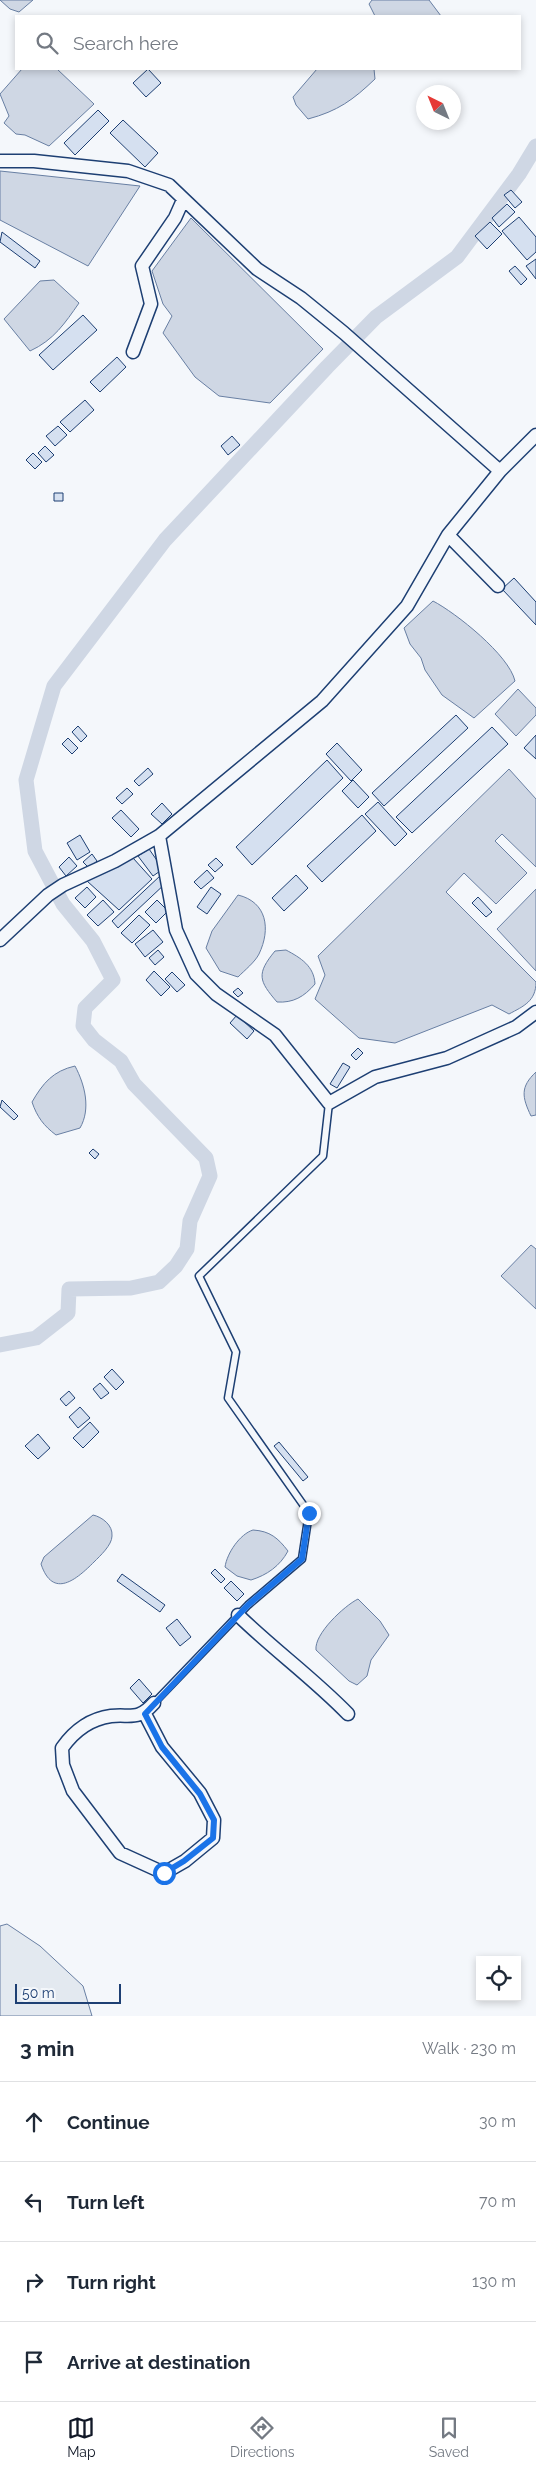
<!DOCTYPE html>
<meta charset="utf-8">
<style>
:root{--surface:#fff;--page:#f2f2f3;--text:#1f2937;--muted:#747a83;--line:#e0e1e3;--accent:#111827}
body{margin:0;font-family:Raleway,sans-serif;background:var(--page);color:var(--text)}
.controls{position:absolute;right:15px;bottom:15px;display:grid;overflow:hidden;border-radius:0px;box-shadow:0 2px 8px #0003}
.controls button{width:45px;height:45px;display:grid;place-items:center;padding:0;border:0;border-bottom:1px solid var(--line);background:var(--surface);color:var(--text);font:25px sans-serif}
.compass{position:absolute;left:416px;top:85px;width:45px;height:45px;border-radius:50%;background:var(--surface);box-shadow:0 2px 8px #0003;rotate:317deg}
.scale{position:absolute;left:15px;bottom:12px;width:106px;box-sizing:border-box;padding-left:5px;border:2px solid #1d3f73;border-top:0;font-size:14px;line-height:18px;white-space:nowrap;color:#1d3f73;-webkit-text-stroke:4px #f4f7fb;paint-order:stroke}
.stop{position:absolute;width:15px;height:15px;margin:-11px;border:4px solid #1a73e8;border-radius:50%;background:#fff}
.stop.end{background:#1a73e8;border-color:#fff;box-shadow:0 1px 5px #0008}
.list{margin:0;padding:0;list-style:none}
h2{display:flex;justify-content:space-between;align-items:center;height:65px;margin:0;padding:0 20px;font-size:21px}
h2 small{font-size:16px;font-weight:400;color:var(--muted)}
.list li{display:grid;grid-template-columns:32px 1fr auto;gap:15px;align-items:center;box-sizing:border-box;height:80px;padding:0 20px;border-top:1px solid var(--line)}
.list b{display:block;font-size:19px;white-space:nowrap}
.list em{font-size:16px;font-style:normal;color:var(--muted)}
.icon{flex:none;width:28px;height:28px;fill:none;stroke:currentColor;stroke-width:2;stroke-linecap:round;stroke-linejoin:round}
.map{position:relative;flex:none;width:536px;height:2016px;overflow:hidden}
.search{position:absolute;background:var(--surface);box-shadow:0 2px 8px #0003;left:15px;right:15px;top:15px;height:55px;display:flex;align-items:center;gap:12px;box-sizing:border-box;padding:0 18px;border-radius:0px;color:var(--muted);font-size:19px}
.sheet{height:385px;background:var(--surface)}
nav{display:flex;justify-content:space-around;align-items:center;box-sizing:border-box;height:70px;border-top:1px solid var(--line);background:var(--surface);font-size:14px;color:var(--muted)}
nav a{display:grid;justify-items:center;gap:2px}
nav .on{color:var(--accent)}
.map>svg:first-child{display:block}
</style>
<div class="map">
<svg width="536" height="2016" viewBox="0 0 536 2016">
<rect width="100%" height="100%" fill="#f4f7fb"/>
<path fill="#e3e9f0" stroke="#687fa3" d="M7 1924 40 1946 83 1986 92 2016H0V1926Z"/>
<path fill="#cfd7e4" stroke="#687fa3" d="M0 0H33L19 12 10 9Z
M372 0H429L441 16H375L369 4Z
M22 69H57L94 104 49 146 25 135 16 134 4 123 9 116 0 94Z
M317 69H374L375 79C353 100 338 111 308 119L296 105 293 97Z
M0 171 19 173 140 186 88 266 0 220Z
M191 218 323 349 270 403 219 396 195 377 163 333 172 316 163 304 152 271Z
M54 280 79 303C65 323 54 340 30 351L4 319 40 281Z
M433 601C456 613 509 655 515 681L474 718 442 695 425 670 421 658 410 644 404 628Z
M518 689 536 708V715L516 736 495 714Z
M509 769 536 799V867L502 834 495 841 527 873 496 904 464 873 446 892 536 982C536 1001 524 1006 509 1014L492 1005 395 1043 359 1038 315 999 325 975 318 956Z
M536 889V971L497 929Z
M238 895C267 902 271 929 259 954 255 962 245 970 238 977L220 971 206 948 212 931Z
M286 950C301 958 314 966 315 984 304 997 293 1003 277 1002 259 981 256 974 275 951Z
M75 1066C85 1085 91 1109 80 1128L56 1135C44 1126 37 1117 32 1102 43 1083 53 1071 75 1066Z
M536 1072V1115L531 1116C522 1097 520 1087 536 1072Z
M531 1245 536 1249V1309L501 1276Z
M93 1515C102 1517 113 1525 112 1536 112 1545 100 1556 94 1562 77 1579 53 1600 41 1564L44 1557Z
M253 1530C270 1531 278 1538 288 1551 280 1566 267 1575 251 1580L237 1576 225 1567C227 1553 240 1534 253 1530Z
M358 1599 380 1621 389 1635 371 1660 367 1676 357 1685 349 1681 316 1650C314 1634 344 1606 358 1599Z"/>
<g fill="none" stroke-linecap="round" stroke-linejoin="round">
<path stroke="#cfd7e4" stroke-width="15" d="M0 1345 36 1338 68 1313 69 1289 131 1288 159 1282 176 1266 187 1249 190 1221 210 1176 206 1158 134 1084 121 1061 94 1040 83 1026 85 1008 113 980 93 941 63 904 35 851 26 780 54 686 165 540 327 367 376 317 457 257 519 174 536 146"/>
</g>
<path fill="#d5e0f0" stroke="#1d3f73" d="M148 69 161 83 146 97 133 83Z
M98 110 109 121 75 155 64 143Z
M123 120 158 153 145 167 110 133Z
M511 190 522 202 515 208 504 195Z
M507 204 515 212 499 227 492 218Z
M519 217 536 237V252L527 260 502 231Z
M490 222 502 234 487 249 475 236Z
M2 232 40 261 35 268 0 242Z
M536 259V279L526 266Z
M515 266 527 279 521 285 509 271Z
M83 315 97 330 53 370 39 355Z
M117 357 126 367 100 392 90 382Z
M85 400 94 410 70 432 60 422Z
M58 426 67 435 55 446 46 436Z
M232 436 240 445 228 455 221 446Z
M45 446 54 455 46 462 38 453Z
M33 453 42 462 35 469 26 460Z
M54 493H63V501H54Z
M514 578 536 602V625L502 589Z
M456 715 468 728 384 806 372 793Z
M78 726 87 736 81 742 72 732Z
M492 727 508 744 412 833 396 817Z
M536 735V759L524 748Z
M68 738 78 748 72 754 62 744Z
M337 743 362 770 351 781 326 754Z
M327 760 343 778 252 865 236 847Z
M148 768 153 774 139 786 134 781Z
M353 780 369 797 358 808 342 791Z
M127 788 133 794 122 804 116 798Z
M378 802 407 834 395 846 365 814Z
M162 803 172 814 162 824 151 814Z
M121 810 139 829 131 837 112 818Z
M362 815 376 831 322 882 307 866Z
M80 835 90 852 77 860 67 843Z
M149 849 163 869 153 876 138 856Z
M92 854 97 861 89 868 83 862Z
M69 857 77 866 66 876 59 867Z
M133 858 152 879 119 910 87 881Z
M216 858 223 865 215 872 208 865Z
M207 870 214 878 201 889 194 882Z
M161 875 167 882 118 928 112 921Z
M296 875 308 888 284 911 272 898Z
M87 887 96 897 85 908 75 898Z
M211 887 221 894 207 914 197 907Z
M478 897 492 912 486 917 472 903Z
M103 900 114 912 98 926 87 915Z
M157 900 168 911 156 923 145 912Z
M139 915 150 925 132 943 121 933Z
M153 930 163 942 145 957 135 944Z
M158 950 164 957 155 965 149 958Z
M154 971 170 987 161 996 146 980Z
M172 972 185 985 177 992 165 979Z
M238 988 243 993 238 997 233 992Z
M237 1015 254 1031 247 1039 230 1023Z
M358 1048 363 1053 356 1060 351 1055Z
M343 1063 350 1067 337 1088 330 1084Z
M2 1100 18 1116 14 1120 0 1107Z
M93 1149 99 1154 95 1159 89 1153Z
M112 1369 124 1382 116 1390 104 1377Z
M100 1383 109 1393 101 1399 93 1389Z
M69 1391 75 1398 66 1406 60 1399Z
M80 1407 90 1418 78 1428 69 1417Z
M90 1422 99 1432 83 1448 73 1438Z
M38 1434 50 1448 38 1459 25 1446Z
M279 1442 308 1477 303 1481 274 1446Z
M215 1569 225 1579 221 1583 211 1573Z
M122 1574 165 1605 160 1612 117 1581Z
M231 1581 244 1594 237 1601 224 1588Z
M177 1619 191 1637 180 1646 166 1628Z
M139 1679 152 1694 143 1703 130 1688Z"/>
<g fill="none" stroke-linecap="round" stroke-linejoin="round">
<defs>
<path id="service" d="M154 1703 248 1605 302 1559 309 1513 228 1398 236 1352 199 1276 323 1156 329 1103"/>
<path id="minor" d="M0 161H34L128 171 169 185 257 269 301 298 344 333 500 471 448 535 407 606 322 701 159 836 115 861 63 885 48 895 0 940
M133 352 151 304 142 266 175 218 183 200
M500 471 536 435
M448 535 498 586
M159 836 176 930 196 974 216 994 275 1035 329 1103 375 1077 447 1058 516 1027 536 1012
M238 1615C274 1650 313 1678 348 1714
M145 1714 162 1747 200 1793 214 1820 213 1838 185 1861 164 1873 120 1853 73 1791 63 1765 62 1748C74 1731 89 1719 111 1716 131 1714 138 1721 154 1703"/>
</defs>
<use href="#service" stroke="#1d3f73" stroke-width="9"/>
<use href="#minor" stroke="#1d3f73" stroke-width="15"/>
<use href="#service" stroke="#f4f7fb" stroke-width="6"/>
<use href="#minor" stroke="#f4f7fb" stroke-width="12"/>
</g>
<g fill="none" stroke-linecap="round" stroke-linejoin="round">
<path stroke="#1a73e8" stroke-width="6" d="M164 1873 184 1861 213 1838 214 1820 200 1794 162 1747 145 1714 248 1605 302 1559 309 1513"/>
</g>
</svg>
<div class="controls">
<button><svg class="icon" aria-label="locate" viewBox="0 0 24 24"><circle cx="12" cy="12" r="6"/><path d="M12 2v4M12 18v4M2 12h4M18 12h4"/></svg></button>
</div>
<svg class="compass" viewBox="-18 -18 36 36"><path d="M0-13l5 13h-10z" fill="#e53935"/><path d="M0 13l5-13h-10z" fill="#747a83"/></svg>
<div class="scale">50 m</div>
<div class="stop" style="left:164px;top:1873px"></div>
<div class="stop end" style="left:309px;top:1513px"></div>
<div class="search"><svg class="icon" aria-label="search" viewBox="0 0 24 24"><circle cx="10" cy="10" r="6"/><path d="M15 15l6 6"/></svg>Search here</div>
</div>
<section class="sheet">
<h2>3 min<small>Walk · 230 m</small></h2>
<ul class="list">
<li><svg class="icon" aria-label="ahead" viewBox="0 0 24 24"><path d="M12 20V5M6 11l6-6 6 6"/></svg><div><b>Continue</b></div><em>30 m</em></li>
<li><svg class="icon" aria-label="left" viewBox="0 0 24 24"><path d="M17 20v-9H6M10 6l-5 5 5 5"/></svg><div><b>Turn left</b></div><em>70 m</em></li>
<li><svg class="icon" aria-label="right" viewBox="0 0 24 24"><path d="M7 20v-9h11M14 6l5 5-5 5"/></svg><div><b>Turn right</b></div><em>130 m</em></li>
<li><svg class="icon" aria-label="arrive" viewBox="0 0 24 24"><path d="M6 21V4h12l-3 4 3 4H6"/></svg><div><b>Arrive at destination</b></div></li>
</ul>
</section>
<nav>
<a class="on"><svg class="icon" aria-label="map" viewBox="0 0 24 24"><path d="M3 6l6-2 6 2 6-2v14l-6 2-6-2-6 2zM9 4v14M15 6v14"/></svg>Map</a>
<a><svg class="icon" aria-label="directions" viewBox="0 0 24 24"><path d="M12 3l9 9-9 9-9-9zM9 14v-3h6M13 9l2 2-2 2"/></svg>Directions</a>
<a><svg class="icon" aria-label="saved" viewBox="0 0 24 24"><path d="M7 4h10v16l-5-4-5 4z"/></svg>Saved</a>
</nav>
